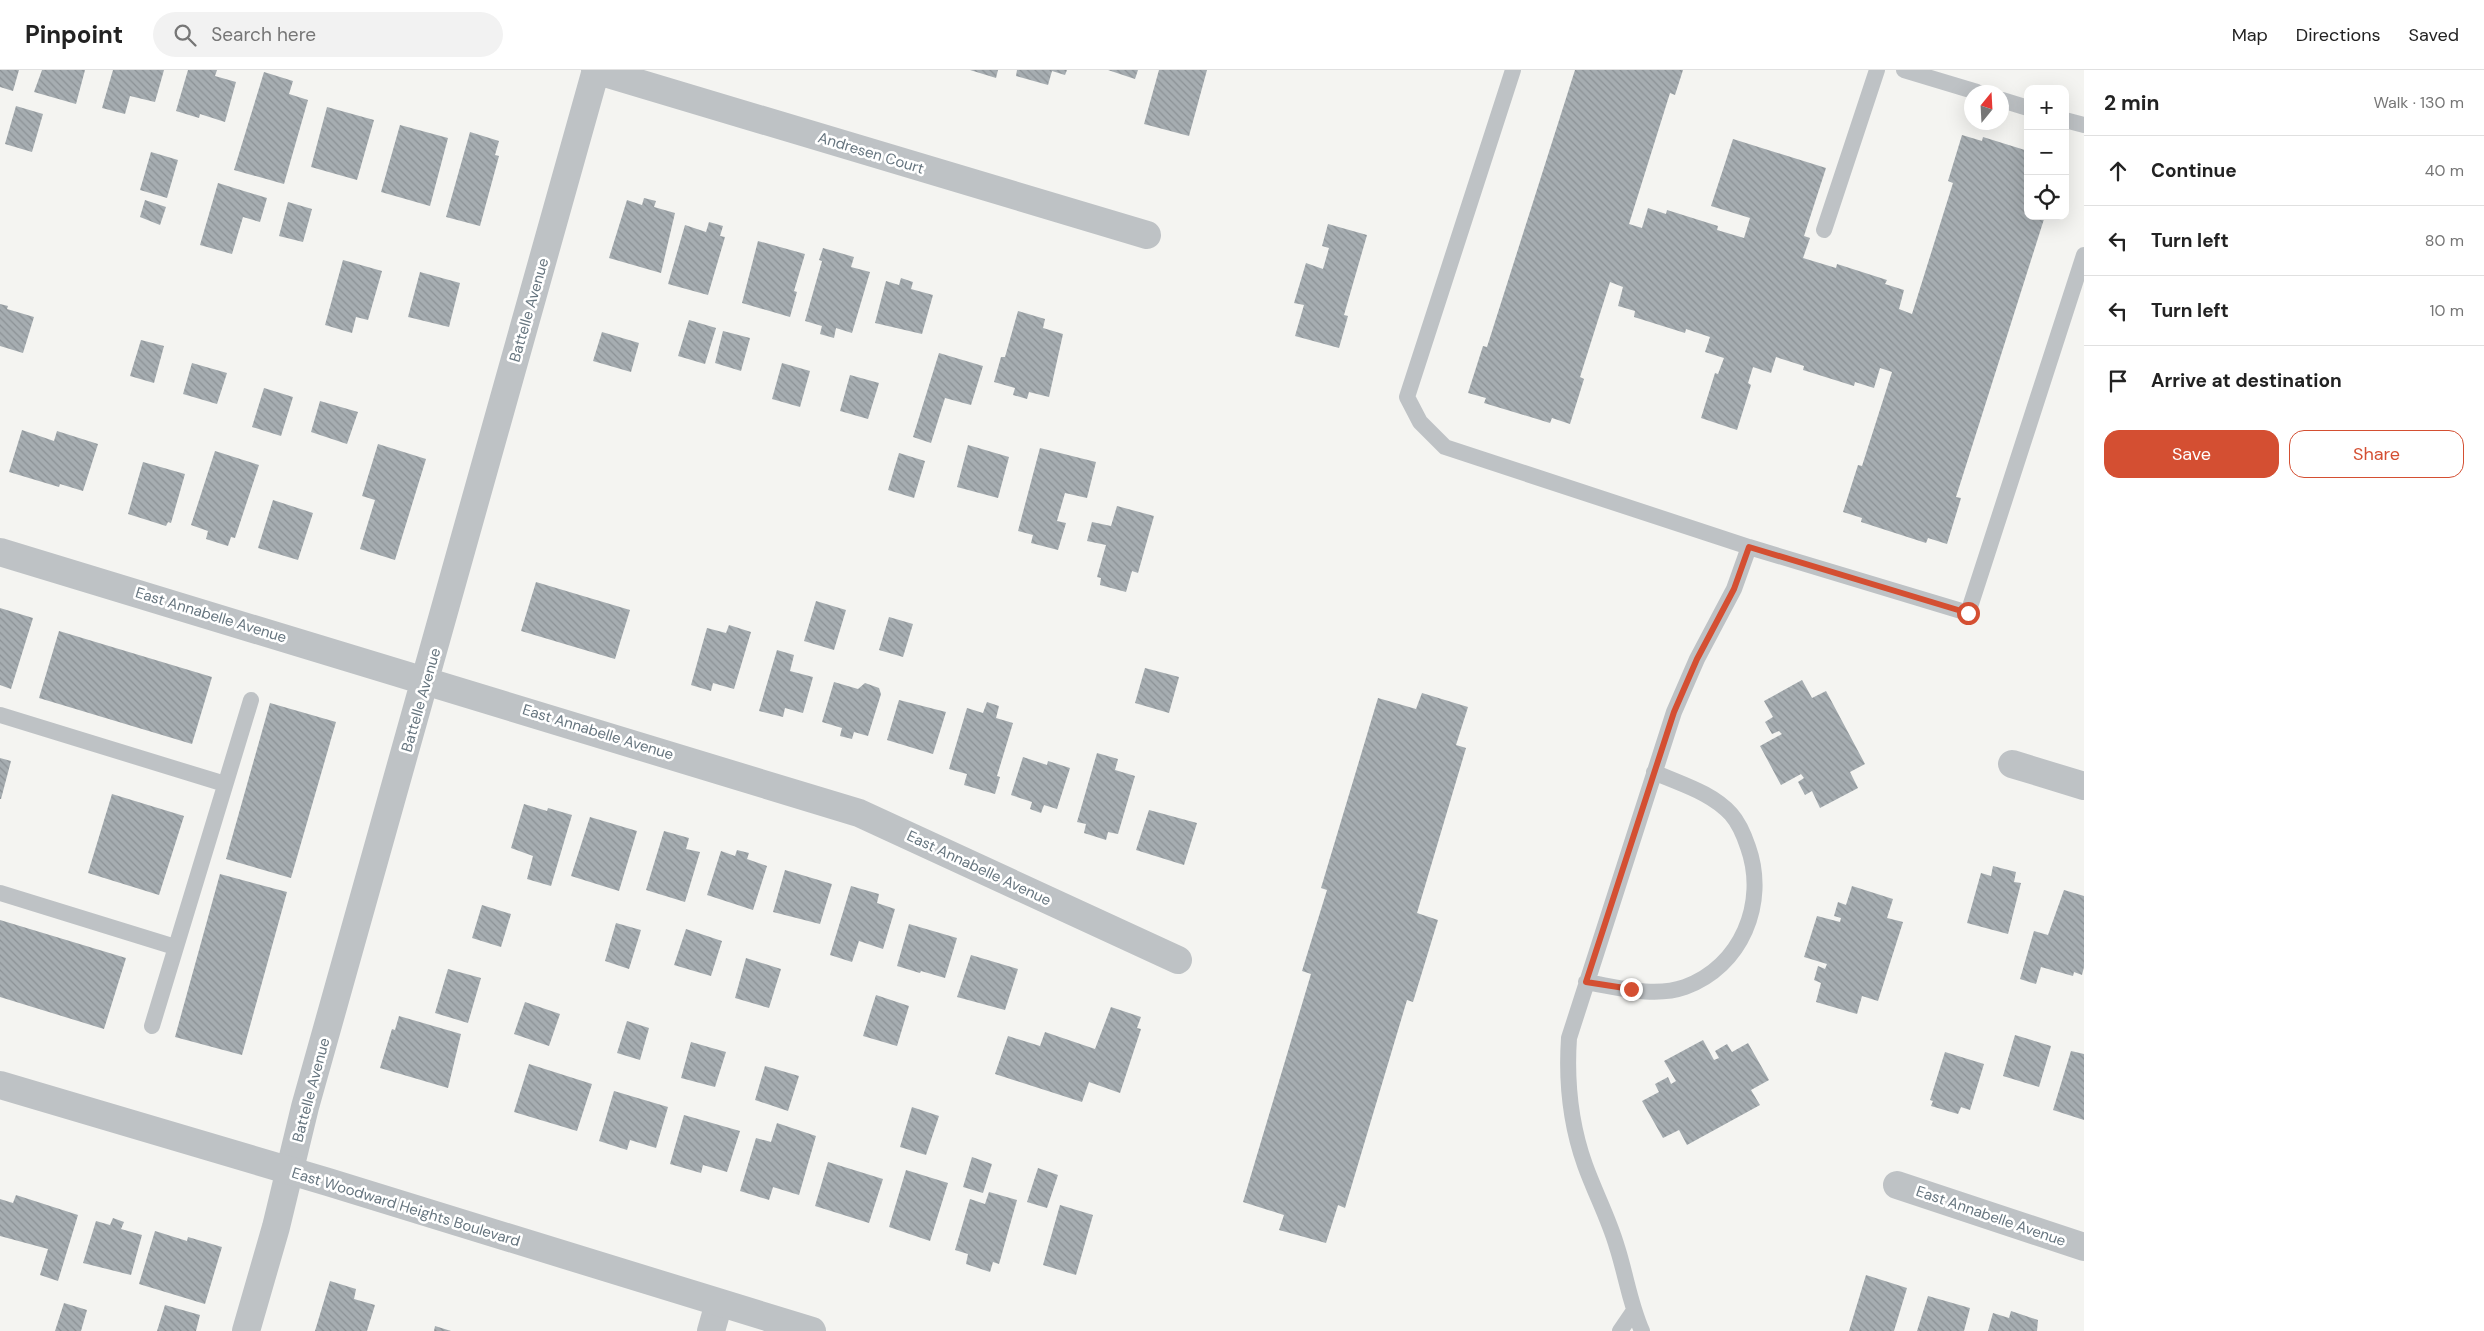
<!DOCTYPE html>
<meta charset="utf-8">
<style>
:root{--surface:#fff;--page:#f2f2f2;--text:#222;--muted:#767676;--line:#e0e0e0;--accent:#d44f32}
body{margin:0;font-family:"DM Sans",sans-serif;background:var(--page);color:var(--text)}
.controls{position:absolute;right:15px;top:15px;display:grid;overflow:hidden;border-radius:10px;box-shadow:0 5px 20px #0002}
.controls button{width:45px;height:45px;display:grid;place-items:center;padding:0;border:0;border-bottom:1px solid var(--line);background:var(--surface);color:var(--text);font:25px sans-serif}
.compass{position:absolute;left:1964px;top:15px;width:45px;height:45px;border-radius:50%;background:var(--surface);box-shadow:0 5px 20px #0002;rotate:18deg}
.stop{position:absolute;width:15px;height:15px;margin:-11px;border:4px solid #d44f32;border-radius:50%;background:#fff}
.stop.end{background:#d44f32;border-color:#fff;box-shadow:0 1px 5px #0008}
.list{margin:0;padding:0;list-style:none}
h2{display:flex;justify-content:space-between;align-items:center;height:65px;margin:0;padding:0 20px;font-size:21px}
h2 small{font-size:16px;font-weight:400;color:var(--muted)}
.list li{display:grid;grid-template-columns:32px 1fr auto;gap:15px;align-items:center;box-sizing:border-box;height:70px;padding:0 20px;border-top:1px solid var(--line)}
.list b{display:block;font-size:19px;white-space:nowrap}
.list em{font-size:16px;font-style:normal;color:var(--muted)}
.actions{display:flex;gap:10px;padding:15px 20px}
.actions a{flex:1;padding:11px 0;border:1px solid var(--accent);border-radius:15px;text-align:center;font-size:18px;color:var(--accent)}
.actions .main{background:var(--accent);color:#fff}
.icon{flex:none;width:28px;height:28px;fill:none;stroke:currentColor;stroke-width:2;stroke-linecap:round;stroke-linejoin:round}
.map{position:relative;flex:none;width:2084px;height:1261px;overflow:hidden}
header{display:flex;align-items:center;gap:30px;box-sizing:border-box;height:70px;padding:0 25px;background:var(--surface);border-bottom:1px solid var(--line)}
header strong{font-size:24px}
nav{display:flex;gap:28px;margin-inline-start:auto;font-size:18px}
.search{width:350px;height:45px;background:var(--page);display:flex;align-items:center;gap:12px;box-sizing:border-box;padding:0 18px;border-radius:28px;color:var(--muted);font-size:19px}
main{display:flex}
aside{flex:1;background:var(--surface)}
.map>svg:first-child{display:block}
</style>
<header>
<strong>Pinpoint</strong>
<div class="search"><svg class="icon" aria-label="search" viewBox="0 0 24 24"><circle cx="10" cy="10" r="6"/><path d="M15 15l6 6"/></svg>Search here</div>
<nav><a>Map</a><a>Directions</a><a>Saved</a></nav>
</header>
<main>
<div class="map">
<svg width="2084" height="1261" viewBox="0 0 2084 1261">
<defs>
<pattern id="building-back-hatch" width="6" height="6" patternUnits="userSpaceOnUse" patternTransform="scale(1.25)"><rect width="6" height="6" fill="#a6adb1"/><path d="M-1 5l2 2M0 0l6 6M5-1l2 2" fill="none" stroke="#8b9195"/></pattern>
</defs>
<rect width="100%" height="100%" fill="#f4f4f1"/>
<path fill="url(#building-back-hatch)" d="M0 0H19L13 21 0 17Z
M42 0H85L76 34 34 22Z
M113 0H164L155 32 130 26 125 44 102 38Z
M188 0H217L215 6 236 12 225 52 200 44 199 48 176 41Z
M970 0H998L996 8Z
M1017 0H1067L1065 5 1052 1 1048 15 1016 6Z
M1108 0H1138L1135 9Z
M1159 0H1207L1189 66 1144 54Z
M1575 0H1683L1675 25 1670 23 1629 154 1642 158 1648 138 1666 144 1667 140 1718 156 1717 160 1744 168 1750 148 1711 136 1733 69 1826 98 1804 166 1810 168 1803 188 1836 198 1837 194 1887 210 1885 214 1904 220 1899 239 1912 244 1953 113 1948 111 1962 65 1982 71 1983 67 2028 81V146H2045L1956 427 1961 428 1947 474 1928 468 1926 473 1861 452 1862 448 1843 442 1858 395 1862 396 1892 302 1880 298 1874 318 1855 312 1854 316 1803 300 1804 296 1776 287 1771 303 1753 297 1748 313 1751 315 1737 360 1701 348 1715 303 1718 304 1724 288 1705 282 1710 267 1686 259 1685 263 1634 247 1635 241 1618 236 1623 217 1610 212 1580 307 1584 309 1570 354 1552 348 1550 353 1484 333 1486 328 1468 323 1483 276 1487 277Z
M264 2 293 11 289 24 308 30 284 114 234 100Z
M16 36 43 44 32 82 5 74Z
M327 37 374 50 357 110 311 97Z
M400 55 448 68 430 136 381 122Z
M470 62 499 71 495 85 499 86 480 156 446 147Z
M151 82 178 90 167 128 140 120Z
M218 113 267 128 260 152 243 147 232 184 200 175Z
M644 128 656 131 654 137 675 143 661 203 609 188 627 130 642 135Z
M145 130 166 137 160 155 140 147Z
M288 132 312 139 303 172 279 166Z
M709 152 723 156 720 166 725 167 708 225 668 214 685 155 706 162Z
M1328 154 1367 165 1344 245 1348 246 1339 278 1295 266 1304 235 1294 233 1306 193 1323 199 1329 178 1322 176Z
M758 171 805 184 794 221 797 222 790 247 742 233Z
M823 178 854 187 851 197 870 202 852 263 836 258 834 268 820 264 822 256 805 251 822 191 819 190Z
M343 190 382 201 368 250 356 247 352 263 325 255Z
M420 202 460 213 449 257 408 247Z
M901 208 913 212 911 219 933 225 922 264 875 253 886 211 899 215Z
M0 234 8 236 7 239 34 247 23 283 0 276Z
M1018 241 1045 249 1043 258 1063 264 1049 327 1029 322 1027 329 1013 325 1015 318 994 312 1001 287H1005Z
M689 250 716 258 705 294 678 286Z
M723 261 750 268 741 301 715 293Z
M602 262 639 273 631 302 593 291Z
M141 270 164 276 154 313 130 306Z
M939 283 983 296 971 335 945 328 931 373 913 367Z
M192 293 227 303 217 334 183 324Z
M782 293 810 301 800 337 772 329Z
M850 305 879 313 868 349 840 341Z
M264 318 293 327 281 366 252 357Z
M320 331 358 342 347 374 311 362Z
M22 360 54 371 57 361 98 374 83 421 60 414 59 417 9 402Z
M378 374 426 389 395 490 360 479 375 430 362 426Z
M968 375 1009 387 998 428 957 417Z
M1040 378 1096 392 1087 428 1065 423 1057 451 1066 453 1058 480 1031 473 1033 465 1018 461Z
M215 381 259 395 235 468 231 467 228 476 206 469 208 461 191 455Z
M899 383 925 391 914 428 888 420Z
M143 392 185 404 171 453 168 452 166 456 128 444Z
M273 430 313 443 298 490 258 478Z
M1117 436 1154 446 1138 503 1132 501 1126 522 1100 515 1101 508 1097 507 1106 475 1087 471 1092 452 1111 456Z
M536 512 630 540 615 589 521 561Z
M816 531 846 540 834 580 804 571Z
M0 538 33 548 11 619 0 615Z
M889 547 913 554 903 587 879 580Z
M729 555 751 562 734 619 713 613 711 621 691 615 707 558 726 563Z
M59 561 212 607 192 674 39 628Z
M777 580 794 585 790 601 813 607 803 643 785 638 783 647 759 641Z
M1145 598 1179 607 1169 643 1135 633Z
M1802 610 1812 628 1826 621 1865 694 1850 702 1858 718 1820 738 1812 721 1805 725 1798 712 1804 708 1801 704 1781 715 1760 676 1782 664 1779 661 1772 664 1765 652 1773 647 1764 631Z
M834 612 858 619 865 613 879 618 881 624 868 666 854 662 852 669 840 666 842 658 822 652Z
M1422 623 1468 637 1456 675 1466 678 1417 843 1438 850 1413 932 1407 930 1345 1138 1338 1135 1326 1173 1279 1160 1284 1145 1243 1132 1311 904 1302 901 1327 820 1321 818 1378 628 1416 639Z
M899 630 946 642 933 684 887 670Z
M987 632 999 636 996 648 1013 653 997 706 1000 707 995 724 964 715 967 704 949 699 967 638 983 643Z
M270 633 336 652 291 808 226 789Z
M1097 683 1118 689 1115 700 1135 706 1118 764 1108 762 1106 770 1084 763 1086 754 1077 752Z
M1023 687 1047 695 1048 691 1070 698 1057 739 1044 735 1041 743 1030 739 1032 732 1011 725Z
M0 688 11 691 1 729H0Z
M112 724 184 746 159 825 88 803Z
M524 734 547 741 548 738 572 745 551 816 527 809 533 786 511 778Z
M1149 740 1197 753 1184 795 1136 780Z
M590 747 637 761 619 821 571 806Z
M664 761 689 768 686 779 700 782 685 832 646 820Z
M737 780 749 783 747 789 767 796 753 840 707 825 721 781 735 786Z
M1993 796 2016 802 2014 812 2021 813 2008 864 1967 853 1981 803 1991 806Z
M785 800 832 814 820 854 773 842Z
M220 804 287 822 242 985 175 967Z
M851 816 879 824 877 833 895 839 883 879 859 871 852 892 830 885Z
M1852 816 1893 829 1887 848 1903 852 1878 931 1862 926 1857 944 1816 932 1821 913 1814 910 1818 896 1825 899 1827 894 1804 887 1817 846 1840 852 1841 848 1834 846 1838 832 1846 835Z
M2064 820 2084 826V897L2082 905 2074 902 2073 906 2041 897 2036 914 2020 909 2034 861 2048 865Z
M482 835 511 844 501 877 472 868Z
M0 850 126 888 104 959 0 927Z
M616 853 641 860 629 899 605 891Z
M909 854 957 868 945 908 921 901 920 903 897 896Z
M686 859 722 871 711 906 674 895Z
M971 885 1018 899 1005 940 957 927Z
M746 888 781 899 769 938 735 928Z
M448 899 481 908 468 953 435 943Z
M876 925 909 936 897 976 863 966Z
M525 932 560 944 549 976 514 964Z
M1111 937 1141 947 1137 958 1141 959 1120 1023 1089 1012 1082 1032 995 1004 1008 966 1040 976 1045 962 1095 979Z
M399 946 461 964 448 1018 380 998 392 959 395 960Z
M627 951 649 958 640 990 617 983Z
M2015 965 2051 976 2039 1017 2003 1006Z
M1703 970 1714 990 1719 988 1715 981 1727 974 1732 982 1748 973 1769 1010 1751 1020 1760 1035 1687 1075 1679 1060 1663 1068 1642 1031 1659 1022 1655 1014 1668 1007 1671 1014 1676 1011 1664 991Z
M691 972 726 982 715 1017 681 1008Z
M2071 981 2084 984V1050L2053 1040Z
M1945 982 1984 994 1970 1040 1961 1037 1958 1044 1931 1036 1933 1031 1930 1030Z
M529 994 592 1014 577 1061 514 1042Z
M765 996 799 1006 788 1041 755 1030Z
M614 1021 668 1037 656 1078 630 1070 627 1080 599 1071Z
M912 1037 939 1046 926 1085 900 1077Z
M684 1045 740 1061 727 1102 703 1095 701 1103 670 1094Z
M777 1053 816 1066 799 1125 773 1117 769 1130 740 1121 756 1068 771 1072Z
M972 1087 992 1094 983 1123 963 1117Z
M828 1092 883 1109 869 1153 815 1136Z
M1038 1098 1058 1105 1047 1138 1027 1132Z
M906 1100 948 1113 930 1171 889 1157Z
M989 1122 1017 1130 999 1194 993 1192 990 1202 966 1194 968 1184 955 1180 970 1129 985 1134Z
M16 1125 78 1145 58 1211 40 1205 48 1179 0 1166V1129L13 1133Z
M1060 1135 1093 1145 1076 1205 1043 1195Z
M113 1148 124 1152 121 1159 142 1165 131 1205 83 1193 96 1151 110 1155Z
M155 1161 187 1171 188 1167 222 1177 205 1234 139 1214Z
M1866 1205 1907 1218 1894 1261H1849Z
M330 1211 356 1219 354 1229 375 1235 367 1261H315Z
M1928 1226 1970 1238 1964 1261H1917Z
M64 1233 87 1240 81 1261H55Z
M165 1235 200 1245 196 1261H157Z
M2011 1241 2038 1250 2037 1261H1988L1993 1243 2009 1248Z
M435 1256 451 1261H434Z"/>
<g fill="none" stroke-linecap="round" stroke-linejoin="round">
<path stroke="#bec2c5" stroke-width="16" d="M1513 0 1407 327 1420 352 1445 377 1749 477 1968 543 2084 185
M1904 0 1977 22
M2002 30 2028 38
M2065 50 2084 55
M1824 160 1877 0
M0 645 225 714
M0 823 175 877
M1586 912C1617 917 1654 928 1685 917 1741 897 1768 833 1748 777 1744 765 1739 753 1731 744 1711 722 1680 714 1654 702
M152 956 251 630
M1620 1261 1633 1242
M1642 1261C1630 1234 1626 1205 1617 1177 1609 1149 1595 1123 1585 1095 1570 1053 1566 1012 1569 968L1674 642 1697 589 1734 519 1749 477"/>
<path stroke="#bec2c5" stroke-width="28" d="M595 0 1147 165
M0 482 859 743 1178 890
M2012 694 2084 716
M1897 1115 2084 1177
M246 1261 276 1157 305 1037 596 0
M711 1261 719 1233"/>
<path stroke="#bec2c5" stroke-width="28" d="M0 1015 328 1112 812 1261"/>
</g>
<g fill="none" stroke-linecap="round" stroke-linejoin="round">
<path stroke="#d44f32" stroke-width="6" d="M1631 919 1586 912 1674 642 1697 589 1734 519 1749 477 1968 543"/>
</g>
<g text-anchor="middle" dominant-baseline="central" stroke-width="5" stroke-linejoin="round" paint-order="stroke">
<g font-size="15" fill="#66757f" stroke="#fff">
<text transform="translate(871 83) rotate(17)">Andresen Court</text>
<text transform="translate(529 240) rotate(-74)">Battelle Avenue</text>
<text transform="translate(211 545) rotate(17)">East Annabelle Avenue</text>
<text transform="translate(421 630) rotate(-74)">Battelle Avenue</text>
<text transform="translate(598 662) rotate(17)">East Annabelle Avenue</text>
<text transform="translate(979 798) rotate(25)">East Annabelle Avenue</text>
<text transform="translate(311 1020) rotate(-75)">Battelle Avenue</text>
<text transform="translate(406 1137) rotate(17)">East Woodward Heights Boulevard</text>
<text transform="translate(1991 1146) rotate(19)">East Annabelle Avenue</text>
</g>
</g>
</svg>
<div class="controls">
<button>+</button>
<button>−</button>
<button><svg class="icon" aria-label="locate" viewBox="0 0 24 24"><circle cx="12" cy="12" r="6"/><path d="M12 2v4M12 18v4M2 12h4M18 12h4"/></svg></button>
</div>
<svg class="compass" viewBox="-18 -18 36 36"><path d="M0-13l5 13h-10z" fill="#e53935"/><path d="M0 13l5-13h-10z" fill="#767676"/></svg>
<div class="stop" style="left:1968px;top:543px"></div>
<div class="stop end" style="left:1631px;top:919px"></div>
</div>
<aside>
<h2>2 min<small>Walk · 130 m</small></h2>
<ul class="list">
<li><svg class="icon" aria-label="ahead" viewBox="0 0 24 24"><path d="M12 20V5M6 11l6-6 6 6"/></svg><div><b>Continue</b></div><em>40 m</em></li>
<li><svg class="icon" aria-label="left" viewBox="0 0 24 24"><path d="M17 20v-9H6M10 6l-5 5 5 5"/></svg><div><b>Turn left</b></div><em>80 m</em></li>
<li><svg class="icon" aria-label="left" viewBox="0 0 24 24"><path d="M17 20v-9H6M10 6l-5 5 5 5"/></svg><div><b>Turn left</b></div><em>10 m</em></li>
<li><svg class="icon" aria-label="arrive" viewBox="0 0 24 24"><path d="M6 21V4h12l-3 4 3 4H6"/></svg><div><b>Arrive at destination</b></div></li>
</ul>
<div class="actions"><a class="main">Save</a><a>Share</a></div>
</aside>
</main>
